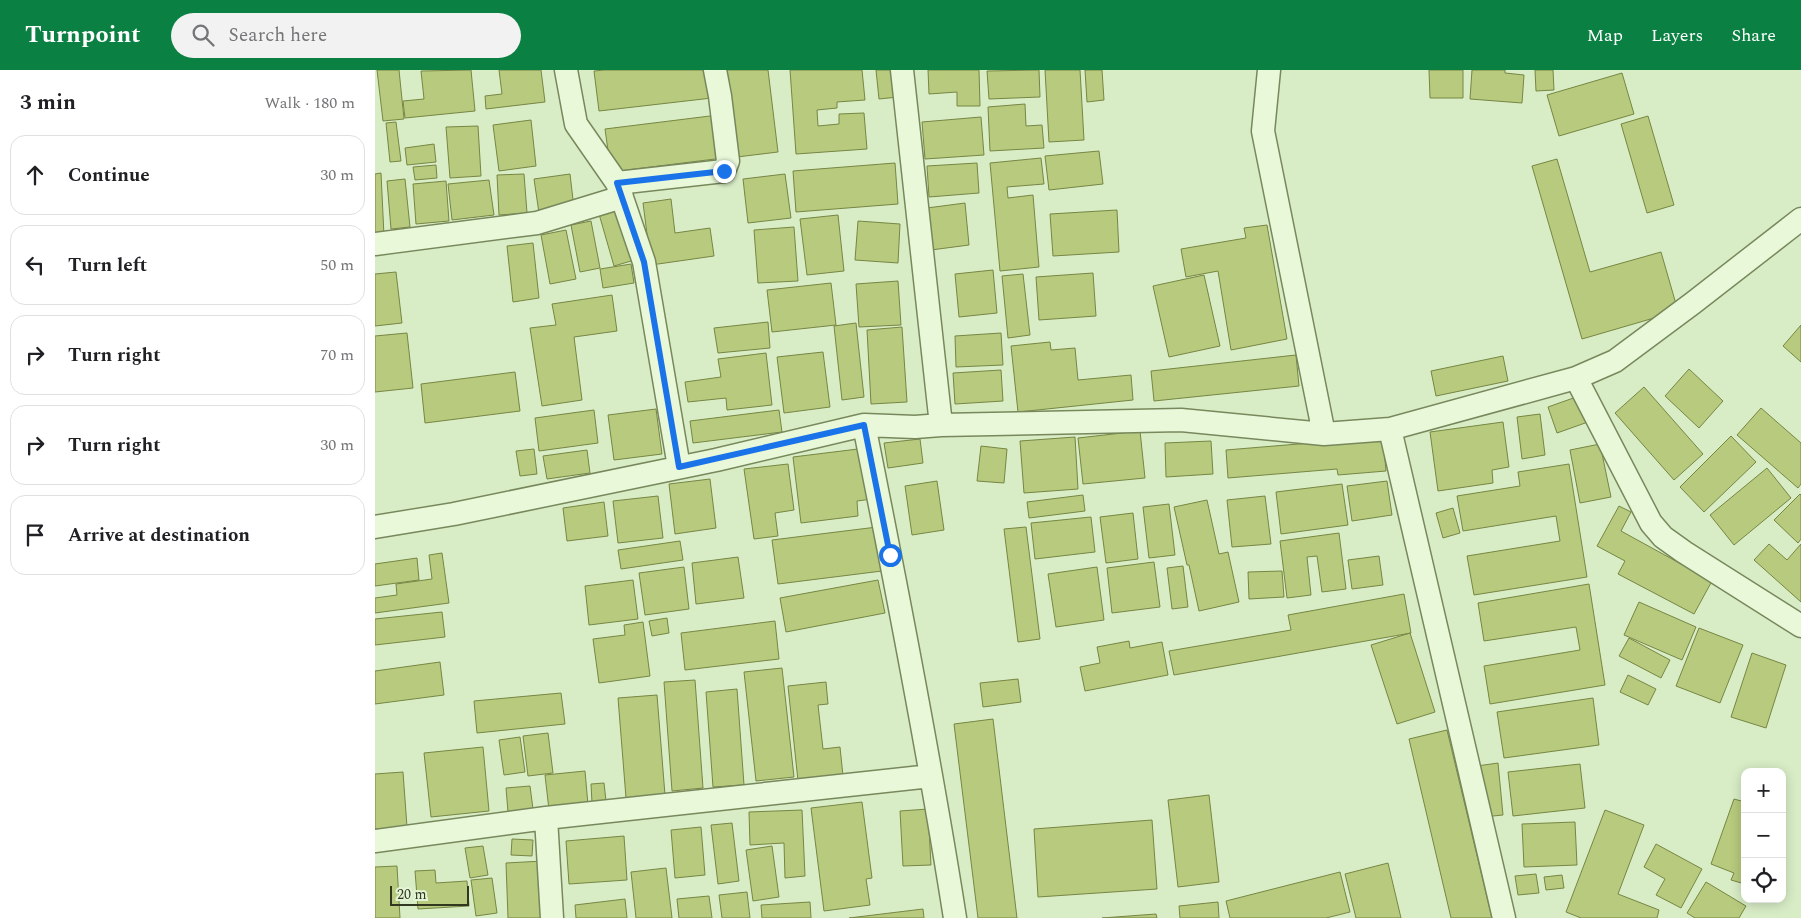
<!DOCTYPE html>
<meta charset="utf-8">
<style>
:root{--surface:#fff;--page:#f2f2f2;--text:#202124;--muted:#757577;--line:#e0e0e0;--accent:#0b8043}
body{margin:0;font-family:Spectral,serif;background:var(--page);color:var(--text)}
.controls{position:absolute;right:15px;bottom:15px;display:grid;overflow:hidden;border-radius:10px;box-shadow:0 2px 12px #0003}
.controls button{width:45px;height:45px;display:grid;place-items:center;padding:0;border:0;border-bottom:1px solid var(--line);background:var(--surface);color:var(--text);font:25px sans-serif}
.scale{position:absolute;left:15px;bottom:12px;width:79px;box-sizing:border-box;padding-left:5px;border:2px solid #31381f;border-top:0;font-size:14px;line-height:18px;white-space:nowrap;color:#31381f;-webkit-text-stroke:4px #e4f5d5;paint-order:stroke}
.stop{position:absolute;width:15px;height:15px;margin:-11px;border:4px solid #1a73e8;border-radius:50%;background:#fff}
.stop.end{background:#1a73e8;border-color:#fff;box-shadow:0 1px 5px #0008}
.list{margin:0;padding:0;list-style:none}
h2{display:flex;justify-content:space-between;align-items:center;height:65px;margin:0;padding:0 20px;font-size:21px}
h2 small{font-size:16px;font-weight:400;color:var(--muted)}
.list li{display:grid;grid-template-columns:32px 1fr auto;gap:15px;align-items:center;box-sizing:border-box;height:80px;margin:0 10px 10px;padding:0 10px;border:1px solid var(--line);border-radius:15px}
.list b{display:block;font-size:19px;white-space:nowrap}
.list em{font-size:16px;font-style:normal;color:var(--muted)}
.icon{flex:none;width:28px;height:28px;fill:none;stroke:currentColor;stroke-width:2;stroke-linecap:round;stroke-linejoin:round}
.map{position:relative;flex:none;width:1426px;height:848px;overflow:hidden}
header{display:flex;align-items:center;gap:30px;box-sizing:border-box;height:70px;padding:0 25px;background:var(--accent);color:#fff}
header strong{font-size:24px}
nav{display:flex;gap:28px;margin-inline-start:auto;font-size:18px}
.search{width:350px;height:45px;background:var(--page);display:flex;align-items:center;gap:12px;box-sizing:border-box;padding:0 18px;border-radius:28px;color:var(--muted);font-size:19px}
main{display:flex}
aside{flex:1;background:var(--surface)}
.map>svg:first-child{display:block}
</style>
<header>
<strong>Turnpoint</strong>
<div class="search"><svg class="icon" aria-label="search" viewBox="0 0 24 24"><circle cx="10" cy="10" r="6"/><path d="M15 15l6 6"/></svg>Search here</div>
<nav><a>Map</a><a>Layers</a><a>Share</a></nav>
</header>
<main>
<aside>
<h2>3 min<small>Walk · 180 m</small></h2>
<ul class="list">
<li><svg class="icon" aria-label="ahead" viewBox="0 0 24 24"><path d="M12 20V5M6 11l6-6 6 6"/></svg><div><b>Continue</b></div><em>30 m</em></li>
<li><svg class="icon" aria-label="left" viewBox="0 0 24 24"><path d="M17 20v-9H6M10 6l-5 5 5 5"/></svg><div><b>Turn left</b></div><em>50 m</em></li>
<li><svg class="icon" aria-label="right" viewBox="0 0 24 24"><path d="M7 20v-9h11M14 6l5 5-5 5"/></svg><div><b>Turn right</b></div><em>70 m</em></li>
<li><svg class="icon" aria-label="right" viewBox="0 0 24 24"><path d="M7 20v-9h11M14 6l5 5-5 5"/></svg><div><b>Turn right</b></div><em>30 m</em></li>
<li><svg class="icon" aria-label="arrive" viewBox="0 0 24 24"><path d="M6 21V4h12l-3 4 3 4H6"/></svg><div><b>Arrive at destination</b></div></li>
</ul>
</aside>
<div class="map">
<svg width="1426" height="848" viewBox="0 0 1426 848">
<rect width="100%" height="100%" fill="#d8edc6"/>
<path fill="#b7ca7d" stroke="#778643" d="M2 0H24L29 49 8 51Z
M96 0 100 41 30 48 28 31 49 29 46 1Z
M124 0H166L170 32 111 39 110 26 127 24Z
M230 0H334L337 28 224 41 219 1Z
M352 0H393L403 82 362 87Z
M415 0H487L490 30 462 32V38L442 40 443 56 464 54V44L489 43 492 79 421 84Z
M501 0H520L523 27 504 29Z
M553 0H604L605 36H582V22L554 24Z
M664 0 665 27 614 29 612 1Z
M670 0H705L709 70 674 72Z
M710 0H727L729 30 712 32Z
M1054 0H1088V28H1055Z
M1097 0H1130V3L1149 5 1147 33 1095 29Z
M1160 0H1178L1179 20 1161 21Z
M1247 3 1259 44 1184 66 1172 25Z
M650 34 651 56 667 55 669 78 615 81 613 37Z
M343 45 348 88 236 102 230 59Z
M1273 46 1299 135 1272 143 1246 54Z
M606 47 609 85 550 89 547 52Z
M156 50 161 96 124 101 118 55Z
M21 52 26 91 15 92 11 53Z
M103 56 106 106 75 108 71 57Z
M59 74 61 92 32 95 30 78Z
M724 81 728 114 674 120 670 86Z
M666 88 669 114 632 117 633 128 658 125 664 197 625 201 615 93Z
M1182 89 1215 202 1286 182 1303 241 1207 269 1157 96Z
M520 93 523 134 421 142 418 101Z
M602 93 604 123 554 127 552 96Z
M61 95 62 108 40 110 38 97Z
M6 103 9 166H0V104Z
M149 104 152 143 124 145 122 105Z
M195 104 199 138 164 143 159 109Z
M410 104 416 148 373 153 368 109Z
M30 109 35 157 16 159 12 111Z
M114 110 119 145 77 150 73 114Z
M71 111 74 151 41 154 38 114Z
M296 129 300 163 335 158 339 186 276 195 268 133Z
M590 133 594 175 556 180 552 138Z
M248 137 263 189 239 196 224 144Z
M742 140 744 182 678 186 675 144Z
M463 145 469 201 432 205 425 149Z
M216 151 225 198 205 202 196 155Z
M483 151 525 154 523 193 480 190Z
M892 155 912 269 856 280 843 201 811 207 806 179 871 168 869 158Z
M419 157 423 211 383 213 379 160Z
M191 160 201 209 175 214 166 165Z
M158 173 164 228 138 232 132 176Z
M256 194 259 213 228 218 225 199Z
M618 200 622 243 584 247 580 204Z
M21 202 27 253 0 256V204Z
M718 203 721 246 664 250 661 207Z
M648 204 655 265 633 268 627 206Z
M829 205 845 276 794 287 778 216Z
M523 211 526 255 484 257 481 214Z
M456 213 461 255 397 262 392 220Z
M237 225 242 261 199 267 207 330 167 336 155 258 181 255 177 234Z
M393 252 395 278 343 283 339 258Z
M481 253 489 327 467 330 459 256Z
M1426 255V292L1408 276Z
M527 257 532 332 496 334 492 260Z
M32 263 38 318 0 322V266Z
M626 263 628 295 581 297 580 266Z
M675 272 676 280 700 278 703 310 756 305 758 330 643 342 636 276Z
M448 282 455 337 409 343 402 287Z
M391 283 397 335 352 340 351 328 313 332 310 312 346 307 343 289Z
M921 285 924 316 779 331 776 301Z
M1128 286 1133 311 1061 326 1056 301Z
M1314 299 1348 331 1324 358 1290 326Z
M626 300 628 331 580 334 578 303Z
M140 302 145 341 50 353 46 314Z
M1269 317 1328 384 1299 410 1240 343Z
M1204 326 1213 352 1182 363 1173 337Z
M1386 338 1426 373V414L1423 418 1362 365Z
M281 339 287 384 239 390 233 345Z
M219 340 223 373 164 381 160 348Z
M404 340 407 362 318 373 315 351Z
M1165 344 1170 385 1147 389 1142 347Z
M1128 352 1134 397 1117 400 1118 413 1063 421 1055 362Z
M765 361 770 408 708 414 703 368Z
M1356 366 1381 392 1329 442 1305 417Z
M700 367 703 419 649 423 645 371Z
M1008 367 1011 401 963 405 962 399 853 408 851 380Z
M545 369 548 393 513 398 509 373Z
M836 371 838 404 791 407 790 373Z
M1225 374 1236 427 1205 433 1195 380Z
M606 376 632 379 629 413 602 411Z
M491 378 497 429 482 431 483 446 426 453 418 387Z
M159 379 162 404 145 406 141 381Z
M212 380 215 403 172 409 168 386Z
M413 394 419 440 400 443 403 466 379 469 369 399Z
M1194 394 1212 507 1099 525 1092 486 1185 471 1181 446 1088 461 1082 426 1145 416 1143 402Z
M1392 398 1416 428 1359 475 1335 445Z
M335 409 341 458 300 464 294 414Z
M562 411 569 460 537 465 530 416Z
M1012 411 1017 445 977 451 972 416Z
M967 414 973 455 906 464 901 422Z
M1425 424 1426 425V469L1423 473 1399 450Z
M708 425 710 441 654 448 652 432Z
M283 426 288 468 243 473 238 431Z
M890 426 896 474 857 477 852 430Z
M832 430 844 484 853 482 864 532 824 541 814 495H812L799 437Z
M229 432 233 466 192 471 188 438Z
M794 434 800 485 774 488 768 437Z
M1244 436 1256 442 1246 461 1337 511 1319 544 1243 504 1250 491 1222 476Z
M1078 438 1085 463 1068 468 1061 443Z
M758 443 763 489 731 493 725 447Z
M716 447 720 482 660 489 656 453Z
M502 457 507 501 403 514 397 470Z
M651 457 665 569 643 572 629 459Z
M964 463 971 519 947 522 942 486 932 487 936 525 912 528 905 471Z
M305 471 308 490 246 499 243 480Z
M1394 474 1412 490 1426 474V532L1379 490Z
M67 483 74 533 0 543V528L22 525 21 514 57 509 54 485Z
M1004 486 1008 515 977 519 973 490Z
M363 487 369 528 321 534 317 493Z
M42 488 44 510 0 516V494Z
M779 492 785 537 737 543 732 498Z
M808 496 813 537 797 539 792 498Z
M309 497 314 539 270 545 264 503Z
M722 497 729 550 681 557 673 504Z
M907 501 909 527 874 529 873 502Z
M258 510 263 549 214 555 210 516Z
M503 510 510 543 411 562 405 528Z
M1214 514 1230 615 1115 634 1109 596 1205 580 1201 557 1109 571 1103 533Z
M1029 524 1036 563 799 605 794 581 916 560 913 545Z
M1264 532 1321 557 1307 590 1249 565Z
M67 542 70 567 0 575V549Z
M292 548 294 563 277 566 274 551Z
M400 551 404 589 310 600 306 563Z
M268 552 275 606 224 613 218 569 250 565 249 555Z
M1324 558 1368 575 1345 633 1301 616Z
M1035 563 1060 642 1022 654 996 575Z
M1254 568 1295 590 1286 608 1244 586Z
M754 571 755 578 787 572 793 605 710 621 705 597 725 593 722 577Z
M1377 583 1411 595 1391 658 1356 647Z
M65 592 69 625 0 634V601Z
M407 598 419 707 381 711 369 602Z
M1253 605 1281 619 1273 635 1245 622Z
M643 609 646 632 608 637 605 613Z
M320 610 328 718 297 721 289 612Z
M451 612 453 634 443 635 448 679 465 677 468 706 423 711 413 616Z
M362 619 369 715 338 717 331 622Z
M186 623 190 654 102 663 99 631Z
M282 625 290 725 251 728 243 628Z
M1218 628 1224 675 1129 688 1122 642Z
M618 649 642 848H603L579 654Z
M1072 660 1117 848H1076L1034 669Z
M173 663 178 703 153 706 148 666Z
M145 667 150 702 129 705 124 670Z
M108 677 114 741 56 747 49 683Z
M1123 693 1128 745 1108 747 1102 696Z
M1205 694 1210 738 1138 746 1133 702Z
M210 701 213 735 174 740 170 705Z
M28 702 32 757 0 759V704Z
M229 713 231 731 217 733 216 714Z
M155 716 158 739 133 742 131 718Z
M834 725 844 812 803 817 793 730Z
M1359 729 1370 732V814L1356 810 1359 803 1336 794Z
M487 732 497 808 491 809 495 835 449 841 436 738Z
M553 739 556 795 528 796 525 741Z
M427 740 430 806 410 808 409 773 375 775 374 742Z
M1230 740 1269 755 1243 824 1284 840 1282 848H1206L1191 842Z
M777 750 782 819 663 827 659 759Z
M1200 752 1202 795 1149 797 1147 754Z
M357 753 364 811 343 814 336 755Z
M326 757 330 805 300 808 296 760Z
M249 766 252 810 194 814 191 771Z
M137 769 158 770 157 786 136 785Z
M1281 774 1327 799 1306 838 1281 825 1290 809 1269 797Z
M108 776 113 805 95 808 90 778Z
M397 776 404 827 378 831 371 780Z
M168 791 170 848H133L131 793Z
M1013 793 1026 848H981L970 804Z
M22 796 25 848H0V797Z
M291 798 297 848H261L256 802Z
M60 800 61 813 92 811 94 836 43 839 40 801Z
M965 802 975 842 951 848H855L851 831Z
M1161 804 1164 823 1143 825 1140 806Z
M1187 805 1189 818 1171 820 1169 807Z
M117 808 122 843 101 846 96 810Z
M1331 812 1371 836 1364 848H1320L1312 843Z
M372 822 375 848H347L344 825Z
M334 826 337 848H304L302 829Z
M250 829 252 848H201L200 835Z
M435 832 436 848H387L386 835Z
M843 832 844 848H805L804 836Z
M548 839 549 848H474Z
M781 844 782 848H727Z"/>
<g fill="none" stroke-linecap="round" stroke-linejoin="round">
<defs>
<path id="minor" d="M191 0 201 54 242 113 269 192 304 397
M527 0 566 355
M894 0 888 61 949 364
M242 113 349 101 353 91 345 26 340 0
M0 174 162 153 247 127
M1201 308 1276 453 1288 467 1309 482 1426 556
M489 355C522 519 554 683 580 848
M1015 359 1129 848
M0 457 79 444 341 390 489 355 540 357 566 355 806 350 949 364 1015 359 1201 308 1240 291 1318 233 1426 149
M171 748 177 848
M0 771 171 748 556 706"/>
</defs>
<use href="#minor" stroke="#78885c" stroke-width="25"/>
<use href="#minor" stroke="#e8f8d9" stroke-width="22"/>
</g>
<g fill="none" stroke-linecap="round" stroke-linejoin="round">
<path stroke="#1a73e8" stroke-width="6" d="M349 101 242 113 269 192 304 397 489 355 515 485"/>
</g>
</svg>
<div class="controls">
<button>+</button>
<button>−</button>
<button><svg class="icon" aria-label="locate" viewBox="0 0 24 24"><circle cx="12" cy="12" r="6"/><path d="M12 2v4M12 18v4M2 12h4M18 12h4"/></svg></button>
</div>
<div class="scale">20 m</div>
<div class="stop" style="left:515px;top:485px"></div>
<div class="stop end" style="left:349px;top:101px"></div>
</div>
</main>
